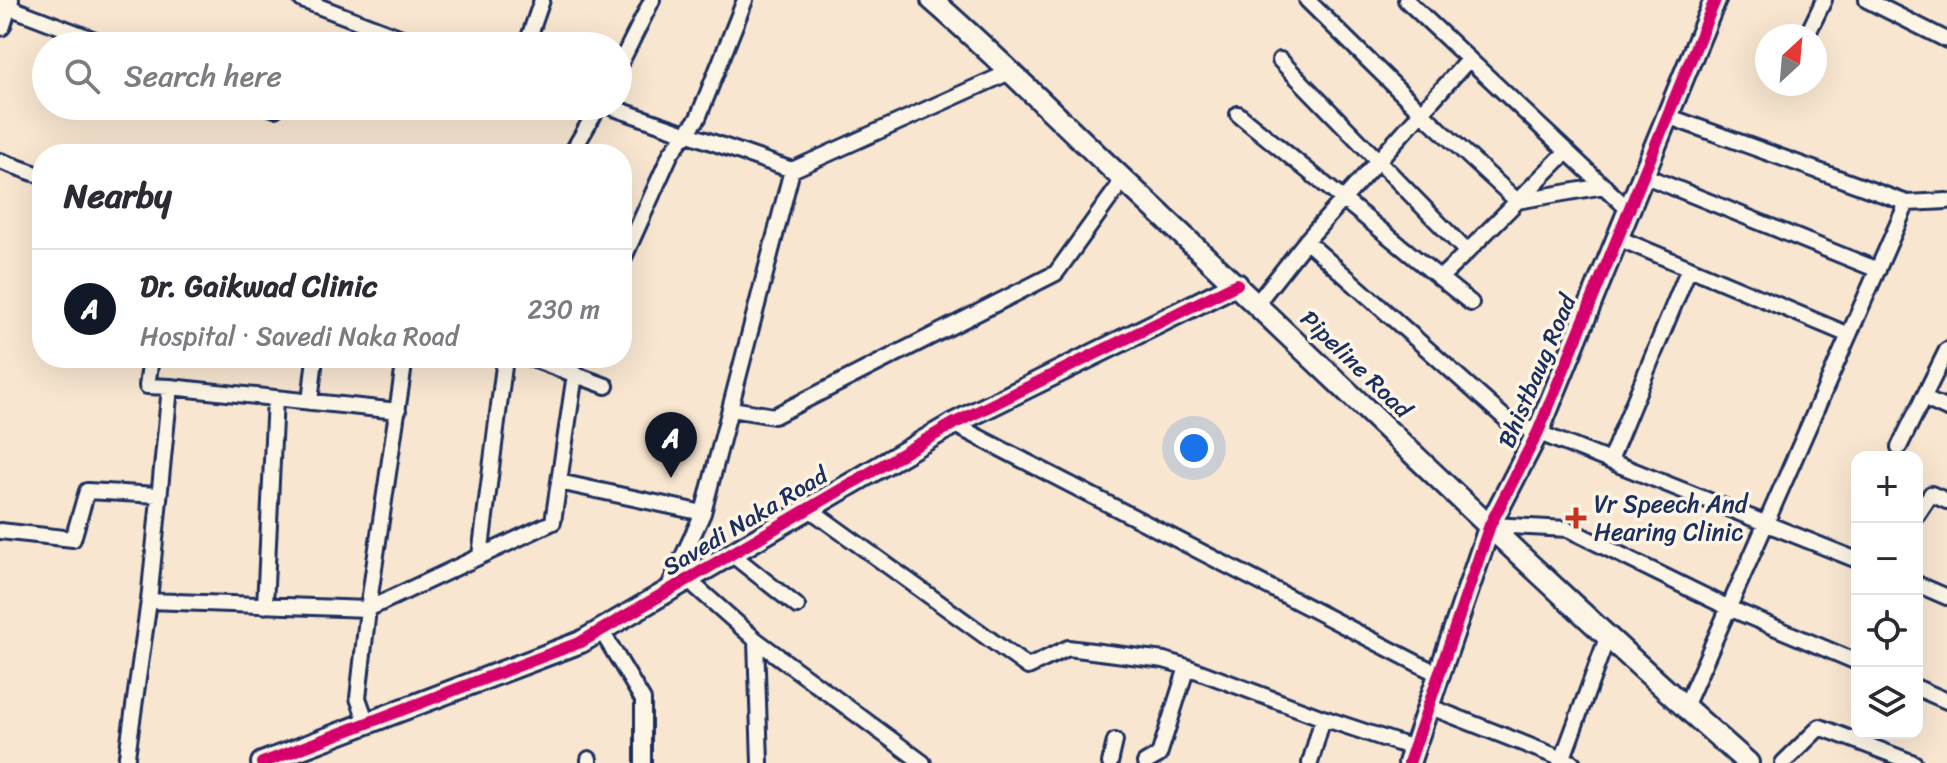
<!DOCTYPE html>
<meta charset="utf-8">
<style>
:root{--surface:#fff;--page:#f7f7f7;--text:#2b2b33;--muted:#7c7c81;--line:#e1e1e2;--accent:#111827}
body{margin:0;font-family:Sriracha,sans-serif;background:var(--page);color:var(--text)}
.controls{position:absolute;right:24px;bottom:24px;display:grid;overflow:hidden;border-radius:16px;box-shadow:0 8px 32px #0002}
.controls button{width:72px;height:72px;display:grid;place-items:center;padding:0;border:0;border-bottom:2px solid var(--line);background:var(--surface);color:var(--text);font:40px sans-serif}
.compass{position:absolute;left:1755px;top:24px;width:72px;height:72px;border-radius:50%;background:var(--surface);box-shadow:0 8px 32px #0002;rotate:26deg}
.you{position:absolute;left:1194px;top:448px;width:28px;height:28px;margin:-20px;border:6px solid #fff;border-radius:50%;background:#1a73e8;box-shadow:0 0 0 12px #1a73e833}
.badge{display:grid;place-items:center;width:52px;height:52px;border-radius:50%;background:var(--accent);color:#fff;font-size:26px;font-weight:700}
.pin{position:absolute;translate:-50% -66px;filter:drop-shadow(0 2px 4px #0008)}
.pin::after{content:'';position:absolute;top:42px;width:28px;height:24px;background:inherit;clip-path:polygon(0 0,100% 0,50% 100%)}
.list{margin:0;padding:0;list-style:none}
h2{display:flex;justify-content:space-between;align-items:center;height:104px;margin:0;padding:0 32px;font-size:34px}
h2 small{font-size:26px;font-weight:400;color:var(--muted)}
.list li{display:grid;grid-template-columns:52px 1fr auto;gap:24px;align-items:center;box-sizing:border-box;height:120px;padding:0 32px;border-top:2px solid var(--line)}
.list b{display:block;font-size:30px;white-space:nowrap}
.list p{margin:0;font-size:26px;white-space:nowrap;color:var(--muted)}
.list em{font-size:26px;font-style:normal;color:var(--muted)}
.icon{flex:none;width:44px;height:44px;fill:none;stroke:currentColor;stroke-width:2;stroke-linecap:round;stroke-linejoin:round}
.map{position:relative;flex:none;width:1947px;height:763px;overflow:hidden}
.search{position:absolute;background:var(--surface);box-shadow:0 8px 32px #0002;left:32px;top:32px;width:600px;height:88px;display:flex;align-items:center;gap:20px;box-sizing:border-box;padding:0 28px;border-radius:44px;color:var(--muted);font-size:30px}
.panel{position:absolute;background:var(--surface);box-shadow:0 8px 32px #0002;left:32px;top:144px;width:600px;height:224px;border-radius:32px}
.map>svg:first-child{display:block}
</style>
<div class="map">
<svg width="1947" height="763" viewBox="0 0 1947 763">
<rect width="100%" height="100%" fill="#f8e6d0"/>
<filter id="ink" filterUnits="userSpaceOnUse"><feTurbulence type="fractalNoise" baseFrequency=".0125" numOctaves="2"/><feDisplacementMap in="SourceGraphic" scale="16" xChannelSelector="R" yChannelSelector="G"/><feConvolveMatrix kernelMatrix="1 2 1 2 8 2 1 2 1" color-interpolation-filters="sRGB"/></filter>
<g filter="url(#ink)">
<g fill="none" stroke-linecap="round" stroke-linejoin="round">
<defs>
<path id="street" d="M302 0 423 46
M1307 0 1421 112 1517 201 1604 186
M1406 0 1629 210
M1867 0 1947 40
M6 6 111 46
M1810 29 1824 0
M526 46 542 0
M1280 60 1467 252 1567 151
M618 68 652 0
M268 106 275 109
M608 106 792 170 1012 71
M1238 114 1440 278 1467 252
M1667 116 1907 203 1947 201
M571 154 599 106
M0 161 42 176
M1643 175 1878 270
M1618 238 1849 335
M1306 241 1507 420 1857 560
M622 262 671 153 698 118 745 0
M1440 278 1471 303
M1257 303 1306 241 1469 59
M530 358 606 386
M170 387 398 411
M1923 398 1947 409
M310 402 315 358
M731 409 774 416 1056 273 1123 180
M953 424 1438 674
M1899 447 1947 350
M1610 460 1689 268
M559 482 703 513
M808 508 1028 667 1068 648 1164 660 1187 667 1159 755 1145 763
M1917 515 1931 494 1947 501
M1490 525 1568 529 1729 608 1857 662
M0 531 73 539 87 491 158 495
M730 553 797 606
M480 556 505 358
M686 578 756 640 923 763
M1917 584 1947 597
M666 593 703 513 792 170
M149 601 368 609 553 522 575 374
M265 606 275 398
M601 630 643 700V763
M756 640 760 763
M1187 667 1323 718 1413 748
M1917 688 1947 701
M1428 706 1573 763
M1685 707 1907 203
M367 723 358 698 368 609 405 358
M126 763 149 601 170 387 147 386 151 358
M589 763V759
M1110 763 1115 741
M1310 763 1323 718
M1561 763 1607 638
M1783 763 1820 727 1914 763"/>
<path id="secondary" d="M932 0C999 58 1061 122 1126 182 1333 375 1535 576 1748 763
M0 25 8 0
M262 763 581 642 953 424 1237 284
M1409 763 1490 525 1538 432 1715 0"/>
</defs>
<use href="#street" stroke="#1b2f5e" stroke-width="20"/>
<use href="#secondary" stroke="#1b2f5e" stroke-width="26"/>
<use href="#street" stroke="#fcf5e5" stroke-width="14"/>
<use href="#secondary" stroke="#fcf5e5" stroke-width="20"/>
<defs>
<path id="cycleway" d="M262 763 581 642 953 424 1237 284
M1409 763 1490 525 1538 432 1715 0"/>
</defs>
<use href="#cycleway" stroke="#fcf5e5" stroke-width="17"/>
<use href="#cycleway" stroke="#d6006c" stroke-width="12"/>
</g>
</g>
<path fill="#c8321e" stroke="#fcf5e5" stroke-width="3" d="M1572 506h8v8h8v8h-8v8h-8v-8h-8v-8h8z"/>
<g text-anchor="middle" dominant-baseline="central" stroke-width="7" stroke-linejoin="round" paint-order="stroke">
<g font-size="24" fill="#1b2f5e" stroke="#fcf5e5">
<text transform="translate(1356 364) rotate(44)">Pipeline Road</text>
<text transform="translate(1537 371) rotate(-67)">Bhistbaug Road</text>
<text transform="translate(745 521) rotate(-31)">Savedi Naka Road</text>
</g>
<g font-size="24" fill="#1b2f5e" stroke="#fcf5e5" text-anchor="start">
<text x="1594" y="504">Vr Speech And<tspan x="1594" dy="28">Hearing Clinic</tspan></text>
</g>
</g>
</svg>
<div class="controls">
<button>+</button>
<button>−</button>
<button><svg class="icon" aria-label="locate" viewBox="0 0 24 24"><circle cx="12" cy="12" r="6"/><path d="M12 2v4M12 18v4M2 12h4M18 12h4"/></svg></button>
<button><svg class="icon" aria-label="layers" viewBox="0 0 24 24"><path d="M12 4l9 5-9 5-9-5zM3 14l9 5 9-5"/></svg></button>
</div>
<svg class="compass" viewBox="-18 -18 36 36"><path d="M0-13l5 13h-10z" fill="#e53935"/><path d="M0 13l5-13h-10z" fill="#7c7c81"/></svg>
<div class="you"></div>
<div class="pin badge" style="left:671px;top:478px">A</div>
<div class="search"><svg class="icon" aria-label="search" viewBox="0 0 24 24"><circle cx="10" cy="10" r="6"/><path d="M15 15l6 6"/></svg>Search here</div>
<section class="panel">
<h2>Nearby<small></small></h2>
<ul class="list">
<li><span class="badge">A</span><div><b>Dr. Gaikwad Clinic</b><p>Hospital · Savedi Naka Road</p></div><em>230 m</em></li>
</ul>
</section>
</div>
